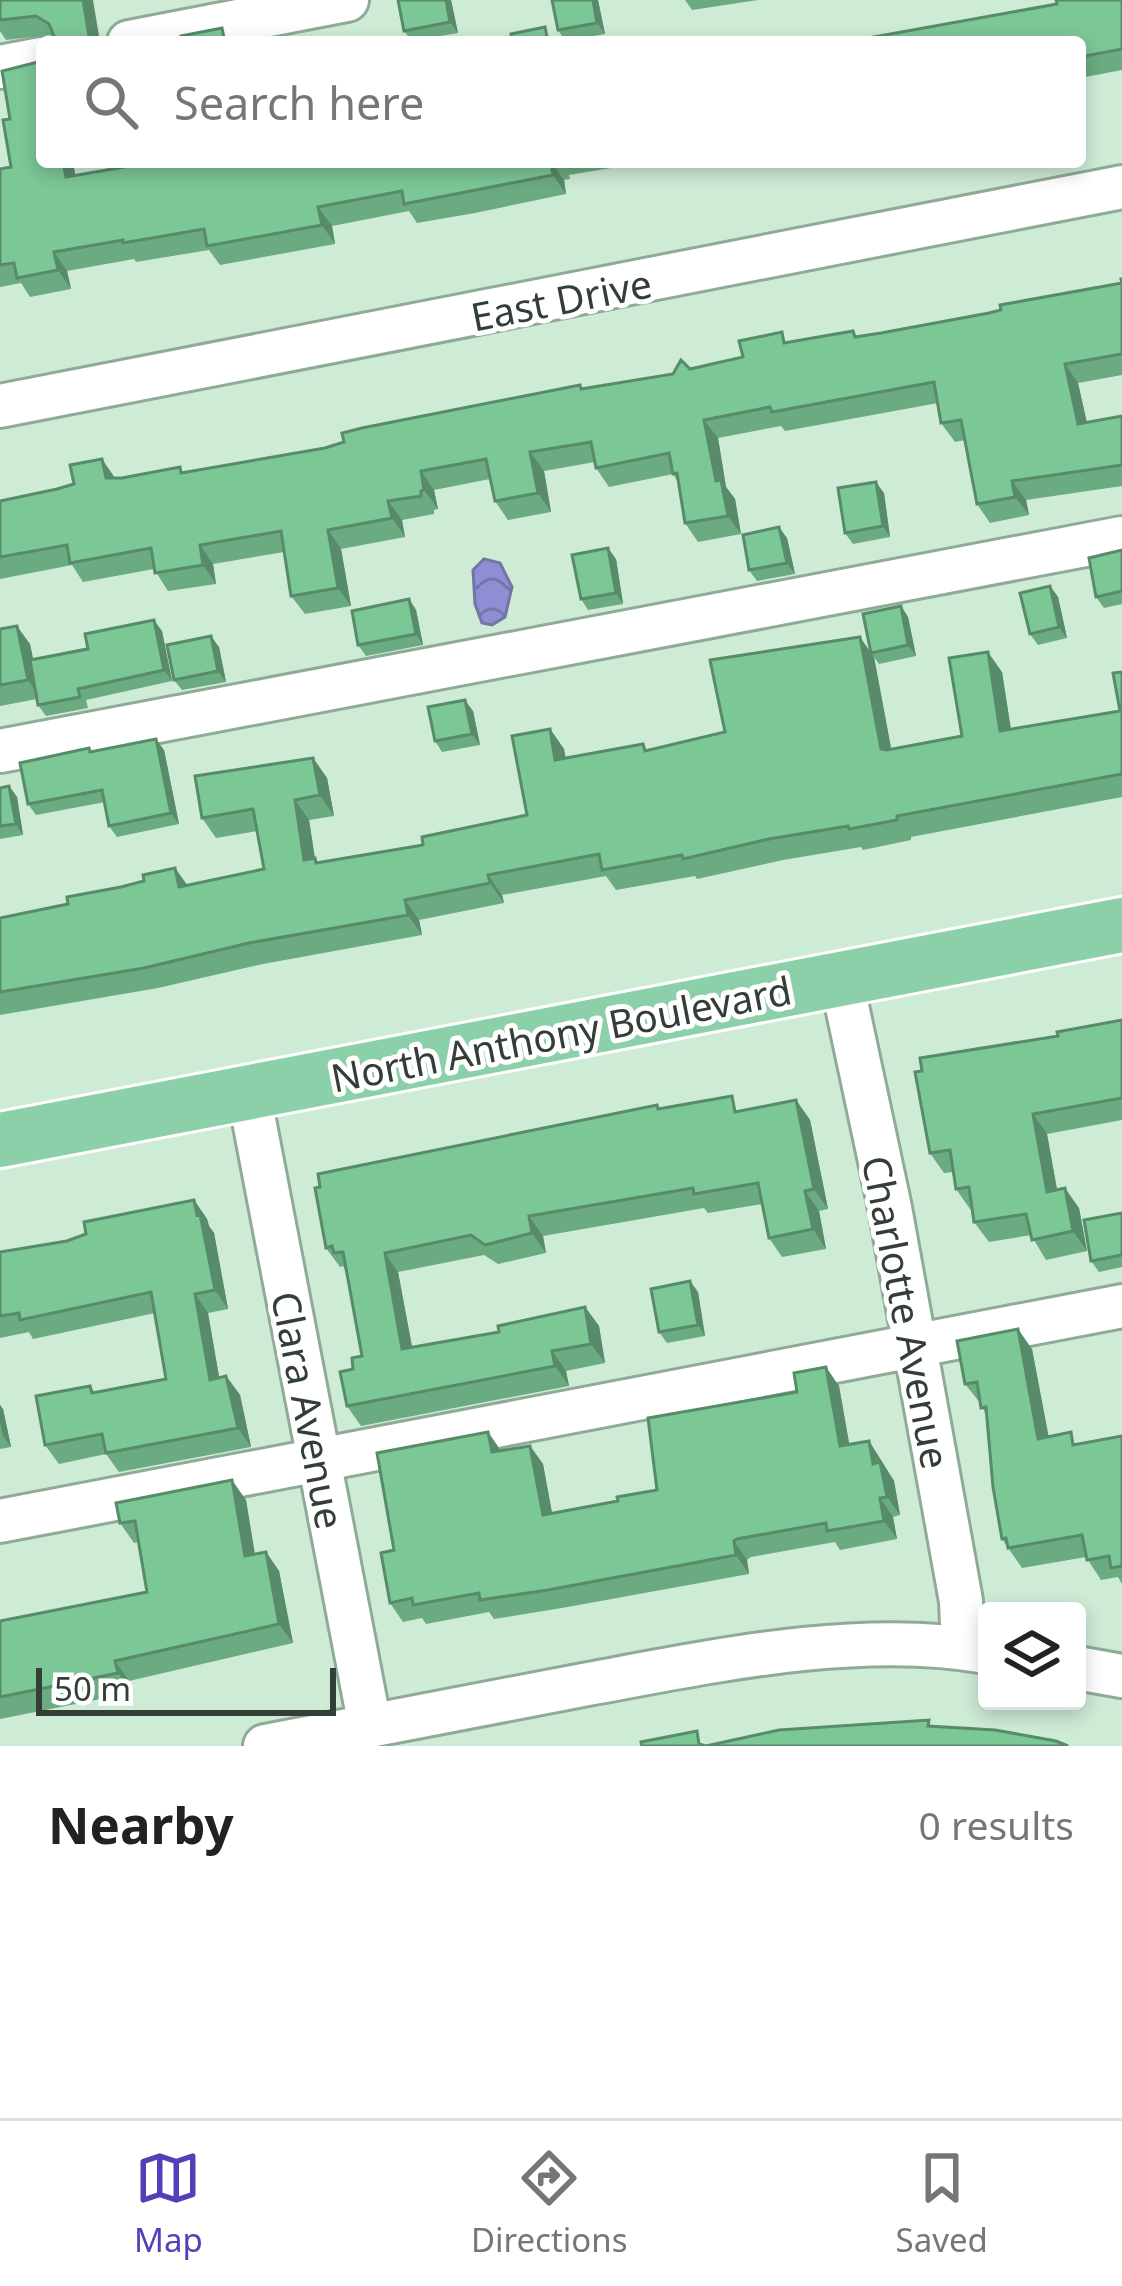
<!DOCTYPE html>
<style>
:root{--surface:#fff;--page:#f6f6f6;--text:#222;--muted:#767676;--line:#e0e0e0;--accent:#533fb7}
body{margin:0;font-family:"Noto Sans",sans-serif;background:var(--page);color:var(--text)}
.controls{position:absolute;right:36px;bottom:36px;display:grid;overflow:hidden;border-radius:12px;box-shadow:0 6px 18px #0003}
.controls button{width:108px;height:108px;display:grid;place-items:center;padding:0;border:0;border-bottom:3px solid var(--line);background:var(--surface);color:var(--text);font:60px sans-serif}
.scale{position:absolute;left:36px;bottom:30px;width:300px;box-sizing:border-box;padding-left:12px;border:6px solid #323e36;border-top:0;font-size:33px;line-height:42px;white-space:nowrap;color:#323e36;-webkit-text-stroke:9px #fff;paint-order:stroke}
.list{margin:0;padding:0;list-style:none}
h2{display:flex;justify-content:space-between;align-items:center;height:156px;margin:0;padding:0 48px;font-size:51px}
h2 small{font-size:39px;font-weight:400;color:var(--muted)}
.icon{flex:none;width:66px;height:66px;fill:none;stroke:currentColor;stroke-width:2;stroke-linecap:round;stroke-linejoin:round}
.map{position:relative;flex:none;width:1122px;height:1746px;overflow:hidden}
.search{position:absolute;background:var(--surface);box-shadow:0 6px 18px #0003;left:36px;right:36px;top:36px;height:132px;display:flex;align-items:center;gap:30px;box-sizing:border-box;padding:0 42px;border-radius:12px;color:var(--muted);font-size:45px}
.sheet{height:372px;background:var(--surface)}
nav{display:flex;justify-content:space-around;align-items:center;box-sizing:border-box;height:168px;border-top:3px solid var(--line);background:var(--surface);font-size:33px;color:var(--muted)}
nav a{display:grid;justify-items:center;gap:6px}
nav .on{color:var(--accent)}
.map>svg:first-child{display:block}
</style>
<div class="map">
<svg width="1122" height="1746" viewBox="0 0 1122 1746">
<defs>
<pattern id="water-waves" width="16" height="10" patternUnits="userSpaceOnUse" patternTransform="scale(3)"><rect width="16" height="10" fill="#8f8dd4"/><path d="M0 5q4-4 8 0t8 0" fill="none" stroke="#7575ad"/></pattern>
</defs>
<rect width="100%" height="100%" fill="#ceebd6"/>
<path fill="url(#water-waves)" stroke="#7375a5" stroke-width="3" d="M484 559 500 563 512 587 505 617 492 625 482 623 475 604 473 570Z"/>
<g fill="none" stroke-linecap="round" stroke-linejoin="round">
<defs>
<path id="minor" d="M129 42 347 0
M0 67 42 59
M0 406 1122 187
M0 751 1122 538
M841 978 890 1208 961 1601 963 1647
M249 1094 370 1726
M0 1521 1122 1306
M1077 1668 1122 1676
M265 1746C373 1725 481 1705 588 1684 713 1661 861 1629 987 1652"/>
<path id="major" d="M0 1140 1122 925"/>
</defs>
<use href="#minor" stroke="#8fab97" stroke-width="48"/>
<use href="#major" stroke="#fff" stroke-width="60"/>
<use href="#minor" stroke="#fff" stroke-width="42"/>
<use href="#major" stroke="#8bd0a9" stroke-width="54"/>
</g>
<path fill="#6bab81" d="M0 0 100 42 54 38 49 35 6 40 0 31Z
M451 0 458 33 412 41 404 31Z
M552 0H598L605 34 565 41 558 30Z
M685 0H758L692 10Z
M1122 0V70L1080 78V42Z
M42 162H73L75 176 265 162H647L569 175 570 179 564 180 566 194 475 213 417 223 409 211 332 226 335 244 220 265 209 250 136 262 134 259 67 271 71 289 30 297 21 283 0 287V169Z
M1122 279V375L1078 383 1087 422 1122 416V486L1026 500 1029 515 990 523 977 504 965 440 955 442 941 423 938 403 785 431 781 426 718 438 726 487 735 499 741 534 698 542 685 523 678 482 673 474 609 487 596 468 595 462 544 471 551 512 508 520 495 501 490 479 434 490 438 509 434 510V514L402 520 405 537 341 549 351 606 305 614 291 596 284 552 213 564 216 584 168 591 154 569 83 582 72 565 0 579V501L180 467 183 473 325 448 580 385 583 389 673 374 743 357 789 343 881 333 989 313 1122 283Z
M884 493 890 537 853 544 845 533Z
M787 538 795 574 757 581 749 570Z
M1122 550V604L1104 608 1096 597Z
M616 559 623 604 588 610 581 599Z
M1050 586 1058 597 1067 638 1038 645 1030 634Z
M409 599 416 610 423 645 366 656 358 645Z
M901 606 908 617 916 656 879 664 874 657 891 749 962 736 1002 672 1011 729 1120 711 1122 672V797L911 837V840L863 850 861 847 783 860 697 879 695 876 616 890 606 876 502 895 504 903 419 920 422 935 263 964 158 988 0 1015V918L68 904 144 881 175 868 187 885 264 869 257 831 216 838 202 818 313 758 327 778 334 816 309 820 315 858 319 863 423 845 527 815 550 729 564 749 565 758 648 751 725 732 871 653Z
M0 629 30 644 33 659 162 631 172 681 86 700 88 708 46 716 38 705 37 699 0 706Z
M219 647 226 682 182 690 174 680Z
M473 711 480 745 442 752 435 741Z
M89 748 92 752 164 750 179 824 117 837 109 826 105 802 36 815 28 804Z
M9 786 17 797 23 835 0 839V788Z
M1122 1020V1120L1047 1134 1057 1190 1079 1208 1087 1251 1046 1260 1031 1235 989 1242 974 1222 972 1209H970L956 1189 954 1172 944 1173 930 1153 1058 1036Z
M796 1100 810 1120 828 1209 819 1211 826 1249 782 1257 769 1238 762 1204 708 1213 704 1208 543 1236 546 1253 498 1264 484 1255 398 1272 412 1347 499 1332 585 1307 599 1326 605 1363 566 1371 569 1386 361 1426 347 1406 353 1369 362 1356 346 1272 343 1266 340 1267 326 1248 657 1105 660 1109 742 1111Z
M194 1200 207 1219 209 1226 214 1233 228 1309 208 1313 219 1378 226 1376 240 1395 251 1447 119 1472 106 1454 59 1464 45 1445 90 1386 95 1393 166 1379 155 1313 33 1339 29 1332 0 1338V1252L67 1241Z
M1122 1213V1267L1099 1272 1091 1261Z
M698 1292 705 1336 667 1343 659 1332Z
M1032 1349 1048 1437 1079 1444 1122 1436V1584L1118 1577 1101 1580 1086 1557 1022 1568 1002 1539 986 1415 981 1404 965 1384Z
M839 1386 849 1444 869 1441 894 1481 900 1515 893 1517 897 1539 840 1550 835 1542 751 1557 747 1560 749 1574 562 1608 494 1619 489 1612 426 1624 422 1618 403 1622 390 1603 394 1550 488 1432 501 1451 530 1446 543 1464 552 1514 618 1501 657 1490Z
M0 1405 3 1409 11 1447 0 1449Z
M246 1500 255 1554 266 1552 279 1571 293 1643 129 1681 131 1693 0 1719V1621L147 1592 138 1542 134 1543 120 1523Z"/>
<path fill="#578b69" d="M83 0H93L100 42H90Z
M446 0H451L458 33 450 22Z
M593 0H598L605 34 597 23Z
M63 162H73L79 196 66 177Z
M551 162 564 180 566 194 553 175Z
M318 207 332 226 335 244 322 225Z
M54 252 67 271 71 289 58 270Z
M1065 364 1078 383 1091 443 1078 424Z
M704 420 718 438 726 487 735 499 741 534 728 516 716 481Z
M530 452 544 471 551 512 538 493Z
M102 459 115 478H106Z
M421 471 434 490 438 509 424 490Z
M1012 481 1026 500 1029 515 1015 497Z
M876 482 884 493 890 537 883 526Z
M388 501 402 520 405 537 392 518Z
M779 527 787 538 795 574 787 563Z
M328 530 341 549 351 606 338 588Z
M200 545 213 564 216 584 203 565Z
M608 548 616 559 623 604 616 593Z
M1050 586 1058 597 1067 638 1059 627Z
M409 599 416 610 423 645 416 634Z
M901 606 908 617 916 656 908 645Z
M154 620 162 631 172 681 164 670Z
M17 626 30 644 41 699 28 680Z
M211 636 219 647 226 682 218 671Z
M860 637 874 657 895 769 881 749Z
M988 652 1002 672 1014 751 1000 731Z
M465 700 473 711 480 745 472 734Z
M550 729 564 749 570 780 555 760Z
M156 739 164 750 179 824 171 813Z
M313 758 327 778 334 816 320 795Z
M9 786 17 797 23 835 16 824Z
M295 800 309 820 318 880 304 860Z
M175 868 190 889 179 887Z
M488 875 502 895 504 903 490 883Z
M405 900 419 920 422 935 408 915Z
M796 1100 810 1120 828 1209 814 1189Z
M1033 1114 1047 1134 1061 1212 1047 1192Z
M1065 1188 1079 1208 1087 1251 1073 1231Z
M805 1191 819 1211 826 1249 813 1229Z
M194 1200 207 1219 209 1226 214 1233 228 1309 215 1290Z
M529 1216 543 1236 546 1253 532 1233Z
M385 1253 398 1272 416 1368 402 1349Z
M690 1281 698 1292 705 1336 698 1325Z
M195 1294 208 1313 223 1399 210 1380Z
M585 1307 599 1326 605 1363 591 1344Z
M1018 1329 1032 1349 1053 1459 1038 1439Z
M552 1351 566 1371 569 1386 555 1366Z
M826 1367 839 1386 853 1465 840 1446Z
M226 1376 240 1395 251 1447 238 1428Z
M0 1405 3 1409 11 1447 3 1436 0 1422Z
M488 1432 501 1451 492 1452Z
M869 1441 894 1481 900 1515 887 1497 873 1464Z
M530 1446 543 1464 556 1534 543 1515Z
M232 1480 246 1500 258 1575 245 1556Z
M880 1498 893 1517 897 1539 884 1521Z
M734 1541 747 1560 749 1574 736 1555Z
M266 1552 279 1571 293 1643 279 1624Z
M115 1661 129 1681 131 1693 118 1673Z"/>
<path fill="#7cc796" stroke="#578b69" stroke-width="3" d="M0 0H83L90 42H53L54 36 49 24 36 16 0 20Z
M398 0H446L450 22 404 31Z
M552 0H593L597 23 558 30Z
M1056 0H1122V49L1080 57V42H846L1057 4Z
M545 27 548 42H513L511 34Z
M222 28 225 42H182L181 36Z
M42 61V162H63L66 177 153 162H248V165L265 162H551L553 175 404 204 402 191 318 207 322 225 207 246 204 229 123 243V240L54 252 58 270 17 278 14 263 0 265V169L11 167 3 120 10 119 2 71Z
M1121 279H1122V354L1065 364 1078 424 1122 416V465L1012 481 1015 497 977 504 961 420 941 423 934 382 772 412 770 407 704 420 716 481 721 480 728 516 685 523 677 473 673 474 669 453 596 468 591 442 530 452 538 493 495 501 486 459 421 471 424 490 421 491V496L388 501 392 518 328 530 338 588 291 596 281 531 200 545 203 565 155 573 151 548 70 563 67 545 0 557V501L57 489 74 484 70 465 102 459 106 478H122L180 467 181 473 325 448 344 442 342 433 362 428 580 385 581 389 673 374 681 360 690 369 743 357 739 341 782 332 784 343 853 331 855 337 881 333 989 313 1001 310 1000 305 1122 283Z
M876 482 883 526 845 533 838 488Z
M779 527 787 563 749 570 743 535Z
M608 548 616 593 581 599 572 555Z
M1122 550V591L1096 597 1089 558Z
M1050 586 1059 627 1030 634 1020 593Z
M409 599 416 634 358 645 352 611Z
M901 606 908 645 871 653 863 614Z
M154 620 164 670 78 689 80 697 38 705 30 660 88 649 85 634Z
M17 626 28 680 0 685V629Z
M211 636 218 671 174 680 167 645Z
M860 637 881 749 887 750 962 736 949 658 988 652 1000 731 1120 711 1113 673 1122 672V774L897 816V820L849 829 848 826 769 839 683 859 682 855 602 870 599 854 488 875 490 883 405 900 408 915 249 943 144 968 0 992V918L68 904 67 897 121 887 144 881 143 875 175 868 179 887 264 869 253 809 202 818 195 776 313 758 320 795 295 800 304 860 315 858 316 863 423 845 422 837 527 815 512 736 550 729 555 760 643 744 645 751 725 732 710 660Z
M465 700 472 734 435 741 428 707Z
M156 739 171 813 109 826 102 790 28 804 20 763 89 748 90 752Z
M9 786 16 824 0 826V788Z
M1122 1020V1098L1033 1114 1047 1192 1065 1188 1073 1231 1032 1240 1026 1214 974 1222 969 1187 956 1189 950 1150 930 1153 915 1072 922 1071 920 1058 1058 1036 1057 1032Z
M732 1096 735 1112 796 1100 814 1189 805 1191 813 1229 769 1238 758 1183 694 1194 693 1188 529 1216 532 1233 485 1245 471 1235 385 1253 402 1349 499 1332 498 1326 585 1307 591 1344 552 1351 555 1366 347 1406 340 1372 353 1369 352 1358 362 1356 343 1252 334 1253 332 1246 326 1248 315 1188 320 1187 318 1174 657 1105 658 1109Z
M194 1200 197 1215 200 1214 215 1290 195 1294 210 1380 226 1376 238 1428 106 1453 102 1434 45 1445 36 1396 90 1386 92 1393 166 1379 151 1292 20 1320 19 1313 0 1316V1252L67 1241 86 1234 84 1222Z
M1122 1213V1255L1091 1261 1084 1220Z
M690 1281 698 1325 659 1332 651 1289Z
M1018 1329 1038 1439 1071 1432 1073 1445 1122 1436V1566L1111 1568 1109 1556 1087 1560 1082 1535 1008 1548 1006 1538 1002 1539 993 1487 986 1407 981 1408 977 1382 965 1384 957 1341Z
M826 1367 840 1446 869 1441 873 1464 880 1462 887 1497 880 1498 884 1521 827 1531 826 1523 737 1539 734 1541 736 1555 548 1590 480 1600 479 1593 413 1605 412 1598 390 1603 381 1553 394 1550 377 1453 488 1432 492 1452 530 1446 543 1515 618 1501 617 1497 657 1490 648 1418 797 1392 794 1373Z
M232 1480 245 1556 266 1552 279 1624 115 1661 118 1673 0 1697V1621L147 1592 135 1521 120 1523 116 1503Z
M929 1720 928 1726 995 1730 1056 1741 1068 1746H642L641 1742 697 1731 699 1744 706 1746 779 1730Z"/>
<g text-anchor="middle" dominant-baseline="central" stroke-width="10" stroke-linejoin="round" paint-order="stroke">
<g font-size="39" fill="#323e36" stroke="#fff">
<text transform="translate(561 299) rotate(-11)">East Drive</text>
<text transform="translate(561 1033) rotate(-11)">North Anthony Boulevard</text>
<text transform="translate(907 1312) rotate(79)">Charlotte Avenue</text>
<text transform="translate(309 1410) rotate(79)">Clara Avenue</text>
</g>
</g>
</svg>
<div class="controls">
<button><svg class="icon" aria-label="layers" viewBox="0 0 24 24"><path d="M12 4l9 5-9 5-9-5zM3 14l9 5 9-5"/></svg></button>
</div>
<div class="scale">50 m</div>
<div class="search"><svg class="icon" aria-label="search" viewBox="0 0 24 24"><circle cx="10" cy="10" r="6"/><path d="M15 15l6 6"/></svg>Search here</div>
</div>
<section class="sheet">
<h2>Nearby<small>0 results</small></h2>
<ul class="list">
</ul>
</section>
<nav>
<a class="on"><svg class="icon" aria-label="map" viewBox="0 0 24 24"><path d="M3 6l6-2 6 2 6-2v14l-6 2-6-2-6 2zM9 4v14M15 6v14"/></svg>Map</a>
<a><svg class="icon" aria-label="directions" viewBox="0 0 24 24"><path d="M12 3l9 9-9 9-9-9zM9 14v-3h6M13 9l2 2-2 2"/></svg>Directions</a>
<a><svg class="icon" aria-label="saved" viewBox="0 0 24 24"><path d="M7 4h10v16l-5-4-5 4z"/></svg>Saved</a>
</nav>
